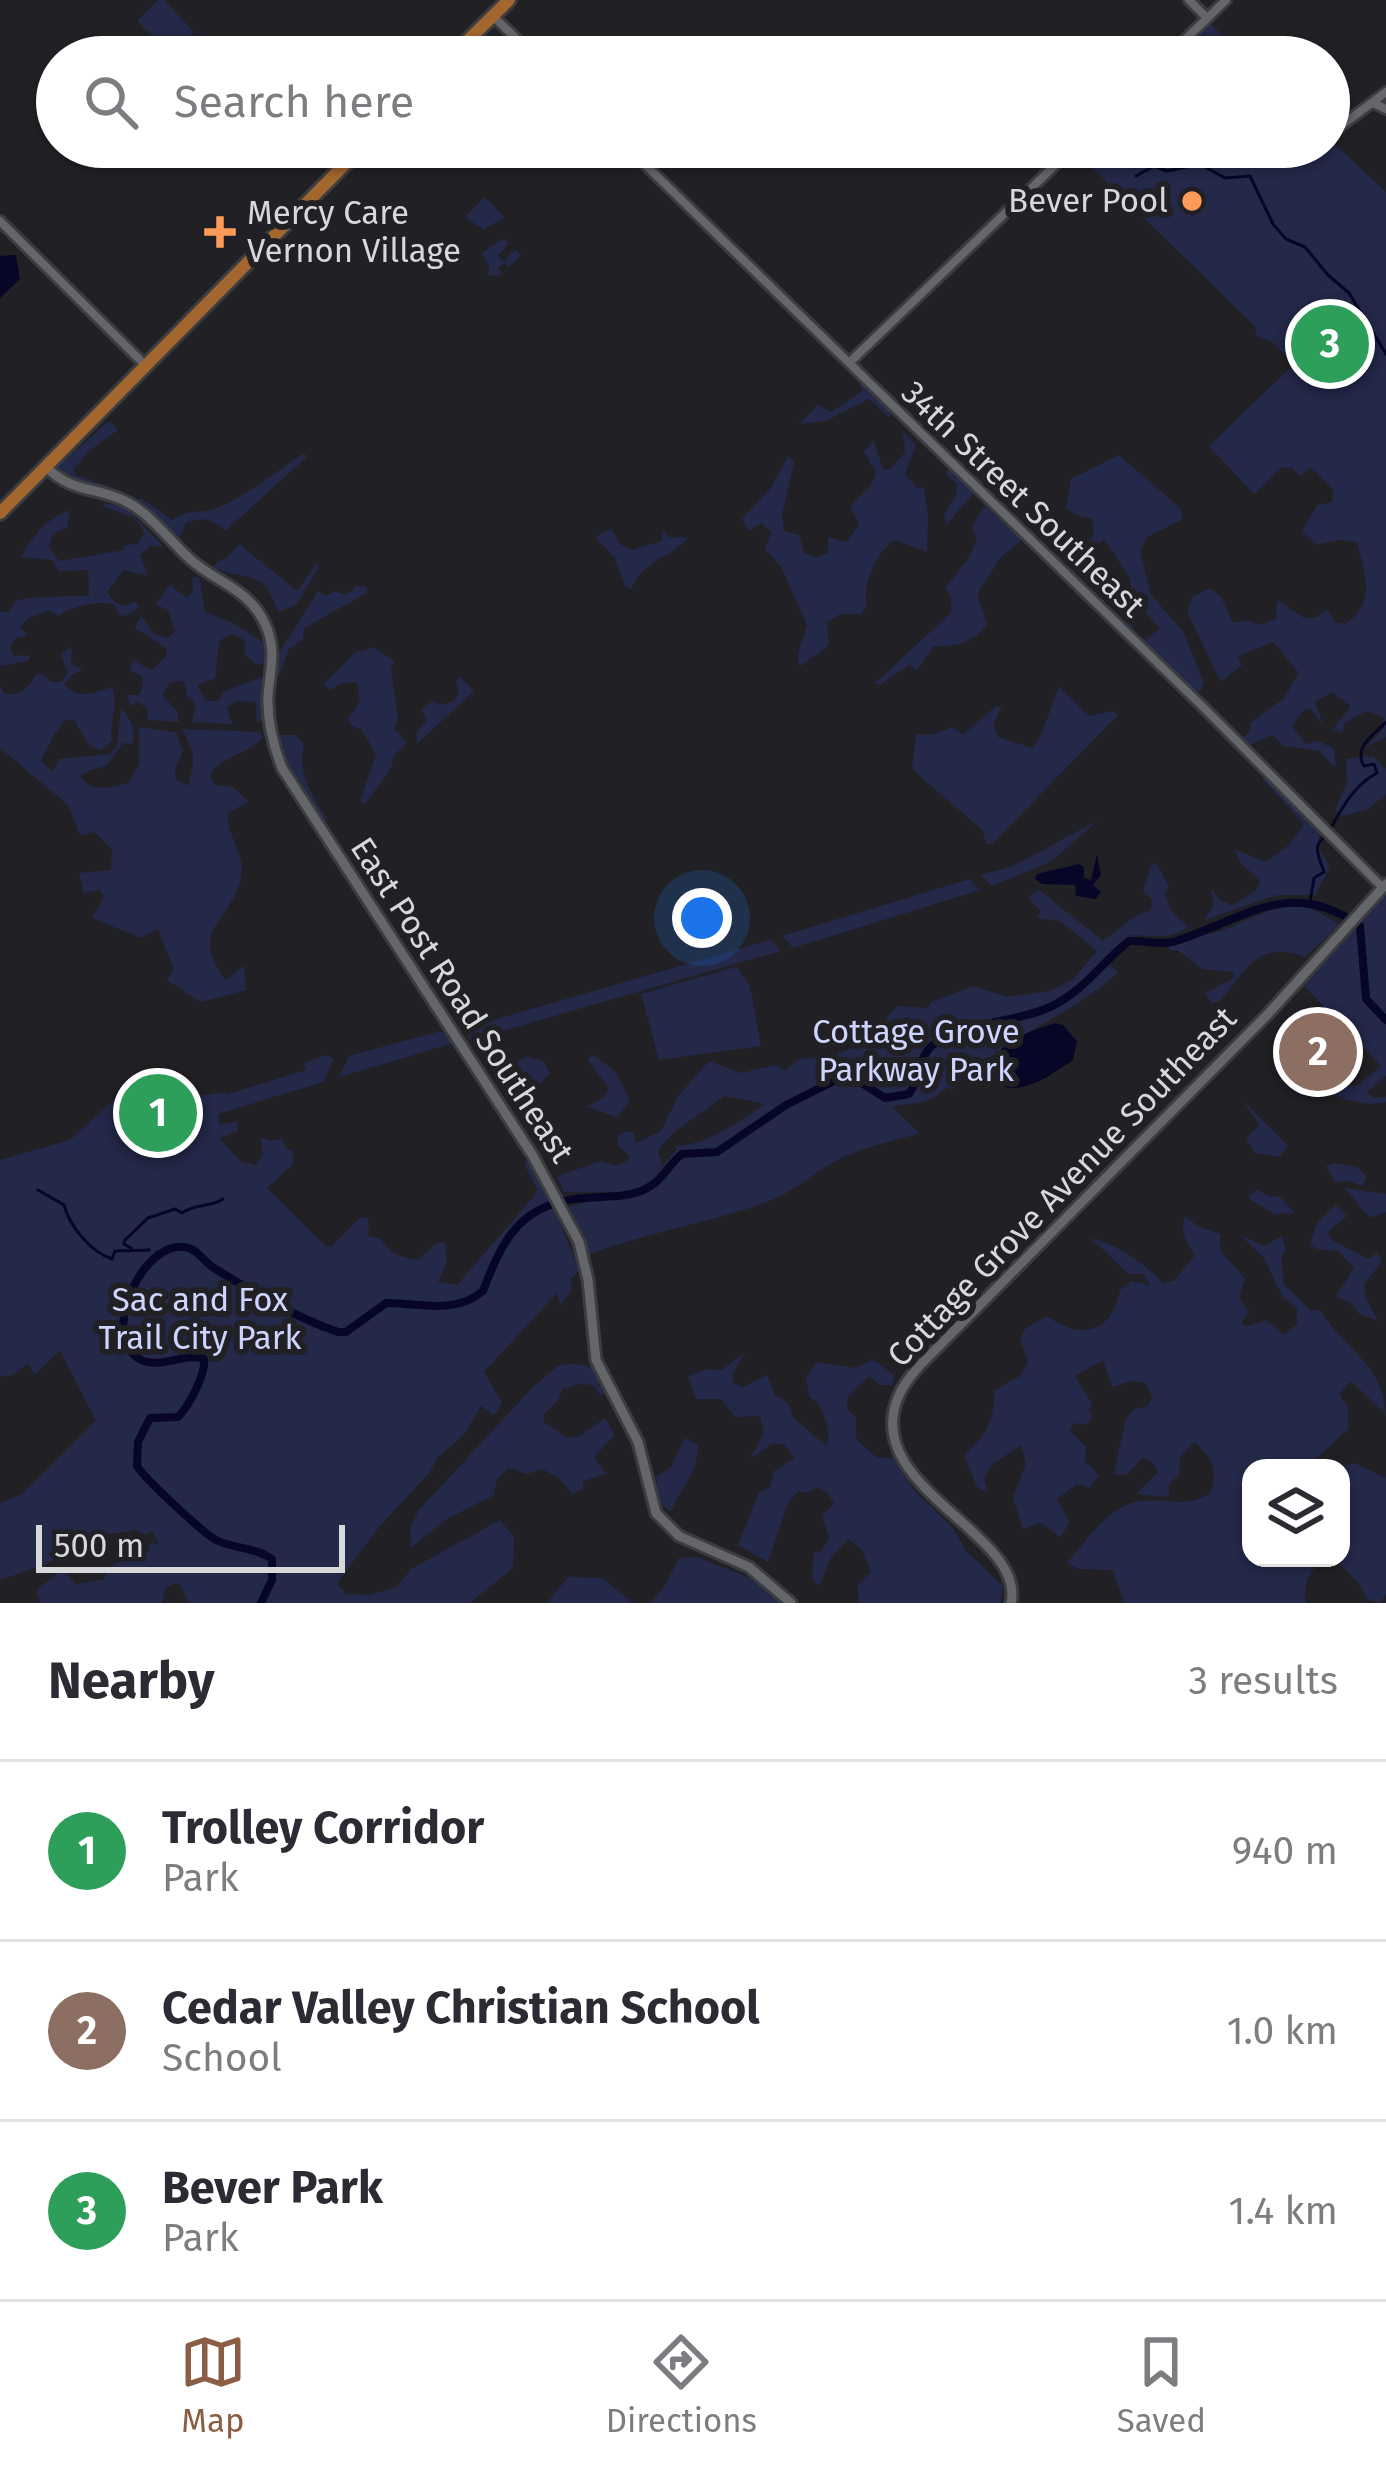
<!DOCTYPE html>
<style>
:root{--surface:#fff;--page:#f7f7f7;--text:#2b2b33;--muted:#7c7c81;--line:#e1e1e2;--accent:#8a5d44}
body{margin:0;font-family:"Fira Sans",sans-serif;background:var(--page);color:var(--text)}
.controls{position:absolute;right:36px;bottom:36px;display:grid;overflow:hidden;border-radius:24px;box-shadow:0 3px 9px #0004}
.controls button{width:108px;height:108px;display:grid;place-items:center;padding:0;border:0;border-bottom:3px solid var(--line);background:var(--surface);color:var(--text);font:60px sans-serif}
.scale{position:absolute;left:36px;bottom:30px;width:309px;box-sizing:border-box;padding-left:12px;border:6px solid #d7d8da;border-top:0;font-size:33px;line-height:42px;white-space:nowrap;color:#d7d8da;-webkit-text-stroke:9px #212125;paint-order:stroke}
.you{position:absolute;left:702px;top:918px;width:42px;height:42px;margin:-30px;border:9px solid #fff;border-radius:50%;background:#1a73e8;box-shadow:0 0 0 18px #1a73e833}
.badge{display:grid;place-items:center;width:78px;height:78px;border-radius:50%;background:var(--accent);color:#fff;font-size:39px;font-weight:700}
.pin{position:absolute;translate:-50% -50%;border:6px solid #fff;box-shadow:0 3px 12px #0006}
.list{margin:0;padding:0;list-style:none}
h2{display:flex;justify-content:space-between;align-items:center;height:156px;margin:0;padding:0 48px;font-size:51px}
h2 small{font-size:39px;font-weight:400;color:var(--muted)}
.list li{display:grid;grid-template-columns:78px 1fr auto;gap:36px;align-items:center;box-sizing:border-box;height:180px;padding:0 48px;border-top:3px solid var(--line)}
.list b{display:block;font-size:45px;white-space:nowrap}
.list p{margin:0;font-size:39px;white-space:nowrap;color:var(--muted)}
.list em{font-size:39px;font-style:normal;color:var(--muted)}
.icon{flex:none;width:66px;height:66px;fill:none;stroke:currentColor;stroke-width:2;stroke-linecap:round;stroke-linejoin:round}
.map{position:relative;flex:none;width:1386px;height:1603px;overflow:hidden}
.search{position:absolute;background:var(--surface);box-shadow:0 3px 9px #0004;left:36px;right:36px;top:36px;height:132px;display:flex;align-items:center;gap:30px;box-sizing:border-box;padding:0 42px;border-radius:66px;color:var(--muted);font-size:45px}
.sheet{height:696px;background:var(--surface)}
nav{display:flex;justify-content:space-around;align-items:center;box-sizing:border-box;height:168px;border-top:3px solid var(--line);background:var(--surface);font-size:33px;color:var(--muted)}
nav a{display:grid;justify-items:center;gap:6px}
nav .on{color:var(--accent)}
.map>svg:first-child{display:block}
</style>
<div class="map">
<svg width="1386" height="1603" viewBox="0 0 1386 1603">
<rect width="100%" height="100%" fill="#212125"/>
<path fill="#242849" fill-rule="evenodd" d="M158 0H164L194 32 172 54 137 21Z
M1211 24 1245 57H1177Z
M1329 139 1386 192V737L1366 747 1384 728 1383 717 1366 711 1345 723 1342 733 1333 729 1351 706 1332 692 1315 702 1323 725 1310 708 1303 711 1292 726 1306 744 1319 741 1334 749 1336 768 1319 751 1283 746 1273 735 1249 745 1244 737 1251 729 1250 723 1284 698 1299 673 1273 642 1238 656 1242 665 1221 682 1187 612 1192 597 1210 588 1221 597 1233 623 1247 620 1258 625 1276 619 1277 600 1304 618H1316L1327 609 1335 622 1345 624C1378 602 1364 573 1357 542L1339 540 1316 545 1302 531 1317 505 1332 502 1334 490 1310 467 1301 477 1292 468 1282 467 1254 494 1209 446 1294 364 1272 342 1256 336 1255 326 1078 154 1084 147H1329Z
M485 197 504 217 484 230 465 217Z
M504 238 509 243 498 256 504 261 515 250 521 255 509 267 504 263 498 268 501 273 499 276 487 275 490 269 482 253Z
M857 377 894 413 889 417 869 399 826 421 799 424 818 405 831 412 862 391Z
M109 421 118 430 89 451 73 470 76 475 127 493 126 496 82 486 59 473 57 467Z
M903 431 916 445 905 474 917 488 924 487 928 517 927 552 895 540C877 551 862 584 867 604L862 614H840L827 623 829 645 799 667 798 654 807 625 781 567 765 549 771 532 762 523 749 531 742 519 771 488 788 456 794 462 782 515 784 531 799 535 804 553 817 558 828 553V537L846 542 859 525 850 506 871 486 876 472 864 452 874 440 883 470 890 469 905 452Z
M304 453 307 457 225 531C213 519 202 516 186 523L178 541 137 502 140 498 173 520C188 508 202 515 219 507 251 494 276 471 304 453Z
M1119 455 1180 508 1183 519 1147 537 1140 551 1151 595 1183 631 1204 683 1197 695 1143 642 1160 629 1145 611 1134 615 1132 631 1122 622 1136 608 1129 577 1104 539 1089 553 1082 550 1094 534 1092 518 1080 517 1066 508 1071 479Z
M948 468 974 493 946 525 944 514 956 496 957 484 946 475Z
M104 503 125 507 164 547 150 546 140 555 148 576 123 570 107 592 115 602 126 606 136 601 138 608 126 616 119 615 114 604C95 601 75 605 59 616L49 610 28 618 20 627 28 636 16 638 10 647 13 655 30 656 28 661 0 666V611L9 612 17 600C42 596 64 597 89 595L88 570 59 571 52 560 21 557C30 538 49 517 70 510L67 528 53 533 49 547 59 561 124 550 125 545 137 544 145 533 134 518 103 506Z
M985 506 1022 540 1002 556 977 594 987 624C974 643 957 647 934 646L917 671 910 664 880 685 875 683 951 613V596L945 588 967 561 977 540 972 526Z
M611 529 620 544 632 550 662 541 663 530 669 537 688 538C664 562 648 557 631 589L625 586 615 558 595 537Z
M239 544 297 591 317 563 319 567 296 605 279 612C273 603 271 591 263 584 256 576 226 574 211 567L230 555Z
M192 577H199L205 612 231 622 265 643 268 665 255 664 245 654V641C234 633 229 633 219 642L215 678 197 685 206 701H218L224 691 266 676 263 719 257 723 256 702 238 701 227 707 232 724 192 722 196 704 187 696 184 681 170 682 162 695 177 711 179 722 147 720 148 710 139 702 130 706 127 695H139L143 685 142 676 130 671 132 660 152 670 167 655 166 648 135 628 141 616 154 634 167 638 175 632 168 610 155 604 170 585 187 598 193 591Z
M357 585 367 588V593L304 628 303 639 288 650 279 677H274L279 653 318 591 326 596 334 591 346 595Z
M72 646 71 663 83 670 73 674 65 684C76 701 95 692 112 687 120 704 108 723 112 741L101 750 90 747 75 721 67 719 55 733 41 760 52 772 59 759 110 754 117 747 121 708C130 716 137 732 132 744L123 743 106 766 90 770 80 777C92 792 111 788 128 783L139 764V727L176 732 183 751 175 769 176 779 188 786C196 756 195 756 182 729L261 732 262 738C248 756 217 755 210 777L216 785 233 787 248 801 228 814C227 838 246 853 241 877 232 922 187 929 225 980L244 965 246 990 201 1002 167 980 174 970 158 929 141 938 92 918 104 897 99 890 84 893 79 873 111 870 112 850 95 832 80 835 68 805 0 748V685L4 693C21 699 30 684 38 672L52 682H61L68 673 61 654Z
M374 647 395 662 391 668 398 719 394 728 406 743 393 757 391 769 365 804 360 801 376 754 361 729 352 726 348 719 360 701 357 682 341 684 330 690 323 684 356 652Z
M459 676 474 691 417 744V731L427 720 422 710 432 701 442 705 454 701 459 691 456 682Z
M1059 687 1089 716 1113 711 1118 715 992 844H986L983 831 912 769 916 734 931 735 953 727 963 735 995 707 1002 706 993 725 998 737 1032 748 1040 737Z
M279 735H296L304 745C296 770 314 799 327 819L324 824 284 759Z
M1373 756 1386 769V794L1367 810 1342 816 1335 809 1347 784 1346 759Z
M1266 778 1319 830V849L1330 867 1315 895H1277L1204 920 1214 906 1211 889 1221 901 1233 905 1255 891 1260 881 1241 863 1234 849 1266 862 1289 845 1304 824 1262 779Z
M1097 821 1052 861 992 886 981 875 1013 866Z
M1152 863 1158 866 1169 887 1164 893 1172 912 1188 927C1168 941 1153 935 1131 935L1103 959 1118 973C1067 1018 997 1041 952 1090L947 1087C924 1109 917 1100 892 1107L920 1133C893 1141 865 1147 839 1159 814 1172 794 1192 767 1202 708 1223 646 1233 587 1255L585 1237 568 1207 624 1192H564L557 1176 601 1161 616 1166 627 1162 629 1156 618 1145V1136L625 1131 633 1132 636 1143 661 1131 679 1095 709 1061 741 1073 776 1065 785 1071 800 1059 827 1057 859 1046 866 1033H872L898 1006 928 1008 931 1002 973 986 1007 997 1050 991 1072 980 1097 951 1060 921 1037 918 1041 911 1028 898 1039 890 1103 941 1134 917 1151 910 1152 899 1143 891ZM724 1096 765 1104C739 1122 706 1146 674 1146L677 1149 653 1178 662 1165 658 1150 673 1133Z
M970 879 980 890 793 948 782 936Z
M1386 893V1076L1367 1092 1374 1098 1386 1097V1102L1371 1104 1341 1099 1344 1095 1339 1098 1325 1090 1331 1081 1341 1088 1350 1084 1354 1088 1381 1066 1304 986Z
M1306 906 1340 924 1305 957C1258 940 1248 968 1220 1001L1212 1003 1205 993 1232 979 1234 972 1203 969 1177 950 1172 951 1163 941 1219 932 1277 907Z
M770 940 781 951 470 1040 462 1029Z
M736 967 750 986 761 1046 659 1060 641 994Z
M437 1032H447L454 1043 339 1077 349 1056Z
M326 1055 334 1059 323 1082 218 1114 220 1125 237 1121 238 1131 219 1138 240 1161 256 1165 263 1154 260 1137 269 1141 282 1139 287 1149 293 1151V1164L267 1188 325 1246 331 1247 360 1218H368L369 1236 380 1238C391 1254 398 1257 417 1260L437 1243 445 1242 447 1263 438 1282 457 1285 536 1194 537 1189 524 1164 527 1160 556 1212 579 1270 570 1280 572 1289 560 1305 557 1293 484 1372 502 1403 494 1415 481 1406 463 1436 437 1458 430 1472 379 1527 337 1583 346 1594 369 1595 397 1587 411 1569 500 1520 514 1537 513 1568 470 1603H189L180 1585 175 1583 165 1589 162 1603H41L36 1591 62 1569 75 1584 103 1580C109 1562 130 1556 148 1553L150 1543 159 1544 152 1531 145 1535 135 1529C116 1537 100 1530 82 1538 70 1543 79 1541 70 1551 65 1557 8 1579 0 1579V1503L22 1494 96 1421 60 1351 35 1374 27 1364 13 1375 0 1377V1160L70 1140 148 1069 185 1104 190 1097 226 1092 225 1095 306 1070 304 1063Z
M593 1055 615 1071 630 1101 617 1117 587 1107 604 1097 609 1088 587 1059Z
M526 1056 543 1061 550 1073 530 1094 505 1071Z
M1243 1100 1288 1146 1279 1157 1256 1153 1246 1139 1259 1125Z
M1335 1163 1359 1168 1367 1177 1362 1186 1349 1181 1335 1182 1326 1166Z
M1345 1188 1386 1194V1212L1370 1218Z
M1257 1189 1269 1196 1280 1197 1295 1213 1274 1214 1248 1198Z
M1336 1205 1347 1216 1327 1232 1332 1240 1368 1259 1377 1253 1382 1261 1364 1285 1366 1299 1378 1321 1359 1314 1353 1305 1336 1296 1354 1268 1338 1251 1317 1249 1310 1244 1317 1223Z
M1185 1216 1199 1227 1220 1234V1250L1245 1279 1239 1296 1249 1313 1241 1323 1248 1326 1266 1320 1284 1335 1297 1324V1309L1282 1296 1264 1258 1240 1235 1264 1246 1282 1236 1286 1250 1281 1256 1284 1284 1310 1310 1321 1311C1343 1348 1386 1367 1385 1414L1351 1381 1339 1394 1348 1406V1429L1316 1459 1320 1468H1251V1558H1341V1468H1332L1355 1463 1386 1478V1594L1380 1603 1367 1599 1360 1585 1335 1559C1312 1561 1302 1582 1306 1603H1124L1113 1570 1079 1569 1067 1563C1087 1540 1110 1504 1142 1501 1173 1498 1178 1509 1210 1494 1219 1471 1212 1456 1194 1442L1180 1457 1179 1475 1169 1484V1497L1136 1494 1158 1472 1150 1460 1142 1458 1127 1475 1114 1474 1125 1421 1134 1409 1147 1407 1153 1397 1144 1383 1131 1381 1112 1387 1103 1360 1075 1376 1092 1404 1089 1410 1093 1416 1086 1425 1075 1423 1069 1430 1086 1447 1085 1461 1099 1475 1090 1488 1077 1484 1057 1499 1070 1523 1060 1537 1041 1523 1023 1529 1013 1498 1026 1463 1021 1445 993 1464 984 1478 988 1493 977 1487 964 1455C986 1436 995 1420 994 1391L1021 1375 1028 1361 1020 1339 1025 1329 1047 1316C1081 1341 1112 1333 1120 1290L1131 1281 1150 1285 1144 1274H1128L1091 1238C1119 1245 1143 1263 1163 1283L1174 1281 1195 1255C1185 1240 1180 1234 1185 1216Z
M745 1352 732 1375 734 1384 744 1387 767 1375 775 1395C785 1399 791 1405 792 1416L825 1445 829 1440C828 1425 823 1403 809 1397L806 1378 817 1362 856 1368 873 1359 895 1376 892 1385H880L869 1376 847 1398V1409L856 1417V1439L876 1457 894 1459 912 1488 953 1528 967 1552 1003 1586 1000 1603H859L857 1586 871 1572 861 1549 848 1539 832 1556 819 1586 812 1579 814 1553 821 1551 829 1538 822 1516 834 1503 827 1493 816 1487 807 1493 799 1491 788 1503 768 1562 738 1545 759 1492 770 1487 774 1471 794 1458 785 1445 772 1444 750 1459 764 1432 760 1416 735 1417 721 1399H696L688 1376 707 1369 722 1370Z
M577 1364 592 1367 605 1392 601 1396 593 1385 579 1384 562 1389 559 1399 544 1414V1422L567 1438 580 1436 605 1418 615 1435 594 1457 606 1474 583 1481V1488L573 1494 557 1477 542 1469 527 1474 509 1468 497 1479 494 1495 447 1519 411 1548 410 1528 419 1510 533 1387 559 1365Z
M685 1438 699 1445 694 1469 670 1512 659 1501 656 1477 671 1467Z
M698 1557C732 1573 755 1574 782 1603H650L664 1587 679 1558Z
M568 1577 602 1578 633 1603H547Z"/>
<path fill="#070627" d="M16 255 20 279 0 298V256Z
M1097 854 1101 875 1093 885 1101 892 1096 899 1076 896 1075 885 1042 884 1035 879 1037 874 1079 864 1084 867V878L1091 880Z
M1055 1023 1063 1025 1077 1041 1073 1060C1049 1076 1021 1098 993 1083 982 1046 1027 1032 1055 1023Z"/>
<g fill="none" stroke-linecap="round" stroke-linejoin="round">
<path stroke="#070627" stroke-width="3" d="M1136 176 1154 166 1167 171 1200 164 1225 178 1250 176 1273 224 1286 239 1305 247 1328 275 1349 293 1386 354
M1310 902 1314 878 1324 872C1322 865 1315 852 1318 845 1320 839 1326 836 1329 831 1343 807 1353 786 1377 773L1374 764 1364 766C1353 746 1374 735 1386 722
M38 1190 64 1205C70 1227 91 1252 112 1259L115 1251 149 1250
M131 1248 124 1244 125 1240 148 1218 175 1209 182 1213C195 1203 210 1208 223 1199
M157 1252 158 1258"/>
<path stroke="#070627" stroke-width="8" d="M261 1603 272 1580V1559C255 1547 234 1549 216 1540 203 1533 144 1478 137 1466L138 1442 150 1418 178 1417C189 1406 206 1374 204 1359 181 1351 154 1375 133 1354 104 1324 145 1242 184 1247 197 1248 204 1262 214 1268 253 1292 294 1317 338 1332H346L386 1303C419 1303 455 1315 483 1291 503 1238 522 1202 585 1198 604 1196 623 1198 641 1191 662 1183 666 1167 682 1154L717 1152 786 1105 840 1078 857 1080 885 1098 909 1094C920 1079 918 1056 934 1044 967 1020 1013 1024 1050 1007 1084 991 1101 963 1129 941 1145 940 1160 946 1176 941 1245 919 1290 876 1360 926L1366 999 1386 1020"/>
<defs>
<path id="tertiary" d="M1189 0 1207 18
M493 16 535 57
M1167 57 1226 0
M1373 103 1386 109
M1329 135 1386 92
M627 147 1204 708 1382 887
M0 221 145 365
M849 363 1074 147"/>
<path id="secondary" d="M46 467C75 495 98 486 129 503 152 516 170 541 190 559 216 583 249 588 265 624 277 648 270 671 268 696 267 722 273 745 282 768L533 1156 579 1242 588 1280 596 1360 638 1442 656 1513 679 1536 749 1567 791 1603
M1011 1603C1027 1533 855 1486 900 1393 911 1371 932 1354 949 1336L1268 1014 1386 884"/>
<path id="primary" d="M451 57 509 0
M0 513 362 147"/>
</defs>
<use href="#tertiary" stroke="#3b3c3f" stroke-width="14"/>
<use href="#secondary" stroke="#3b3c3f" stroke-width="15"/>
<use href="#primary" stroke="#3b3c3f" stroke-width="18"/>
<use href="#tertiary" stroke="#65666a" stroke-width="8"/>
<use href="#secondary" stroke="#65666a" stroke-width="9"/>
<use href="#primary" stroke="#a3662f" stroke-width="12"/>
</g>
<g fill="#fe9b59" stroke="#212125" stroke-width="4.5">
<circle cx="1192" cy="201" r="12"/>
<path d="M214 214h12v12h12v12h-12v12h-12v-12h-12v-12h12z"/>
</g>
<g text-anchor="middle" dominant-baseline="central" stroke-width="12" stroke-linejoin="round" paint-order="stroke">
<g font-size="33" fill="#d7d8da" stroke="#212125" text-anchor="end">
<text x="1168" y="201">Bever Pool</text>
<text x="247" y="213" text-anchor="start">Mercy Care<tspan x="247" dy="38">Vernon Village</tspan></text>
</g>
<g font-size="33" fill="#d7d8da" stroke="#212125">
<text transform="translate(1023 499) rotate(44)">34th Street Southeast</text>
<text transform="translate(462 1000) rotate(57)">East Post Road Southeast</text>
<text transform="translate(1062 1187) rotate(-46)">Cottage Grove Avenue Southeast</text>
</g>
<g font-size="33" fill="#cdd5fe" stroke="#212125">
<text x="916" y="1032">Cottage Grove<tspan x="916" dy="38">Parkway Park</tspan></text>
<text x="200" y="1300">Sac and Fox<tspan x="200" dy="38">Trail City Park</tspan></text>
</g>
</g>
</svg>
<div class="controls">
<button><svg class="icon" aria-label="layers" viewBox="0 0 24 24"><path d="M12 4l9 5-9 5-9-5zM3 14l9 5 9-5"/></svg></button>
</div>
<div class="scale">500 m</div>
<div class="you"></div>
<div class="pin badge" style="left:158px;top:1113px;background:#2e9e5b">1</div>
<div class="pin badge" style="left:1318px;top:1052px;background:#8d6e63">2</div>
<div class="pin badge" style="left:1330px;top:344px;background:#2e9e5b">3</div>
<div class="search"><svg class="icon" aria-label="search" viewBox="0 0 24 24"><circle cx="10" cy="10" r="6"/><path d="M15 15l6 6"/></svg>Search here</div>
</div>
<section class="sheet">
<h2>Nearby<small>3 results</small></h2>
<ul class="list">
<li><span class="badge" style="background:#2e9e5b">1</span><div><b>Trolley Corridor</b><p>Park</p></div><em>940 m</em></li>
<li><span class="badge" style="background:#8d6e63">2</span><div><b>Cedar Valley Christian School</b><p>School</p></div><em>1.0 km</em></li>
<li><span class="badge" style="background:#2e9e5b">3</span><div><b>Bever Park</b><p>Park</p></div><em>1.4 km</em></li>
</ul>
</section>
<nav>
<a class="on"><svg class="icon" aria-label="map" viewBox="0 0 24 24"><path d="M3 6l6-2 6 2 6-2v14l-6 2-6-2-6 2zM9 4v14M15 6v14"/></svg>Map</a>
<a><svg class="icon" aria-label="directions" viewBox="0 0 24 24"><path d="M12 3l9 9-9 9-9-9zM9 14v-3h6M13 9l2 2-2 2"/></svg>Directions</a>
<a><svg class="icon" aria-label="saved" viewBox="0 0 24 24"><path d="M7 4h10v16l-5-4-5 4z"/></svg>Saved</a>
</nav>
